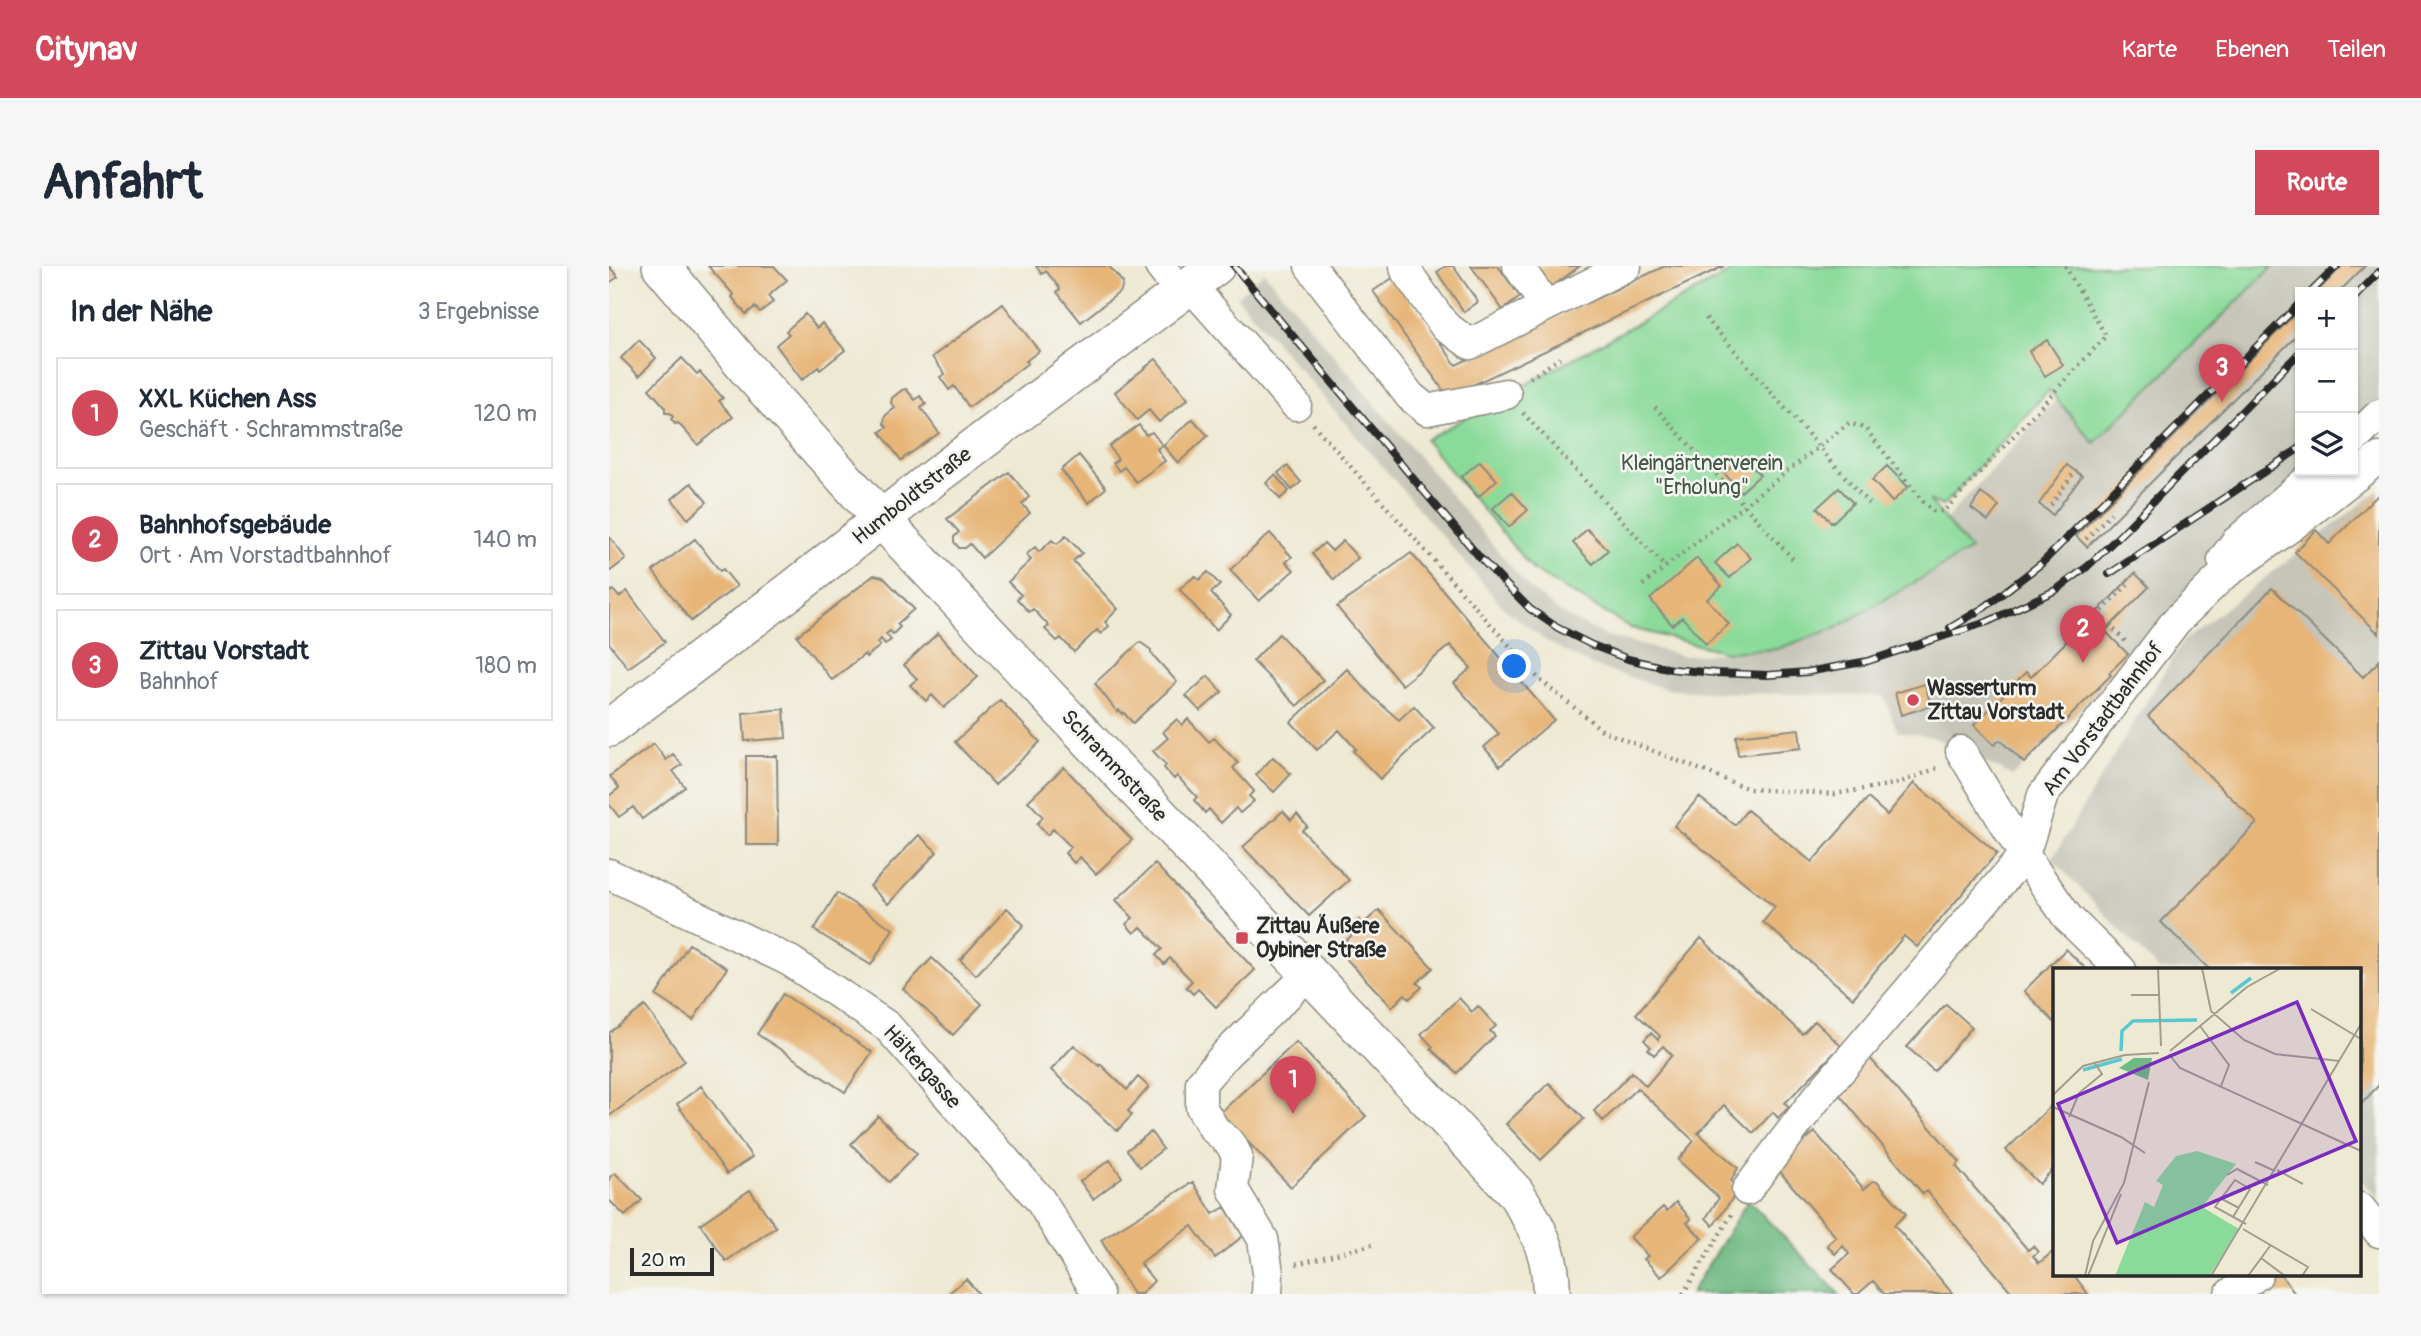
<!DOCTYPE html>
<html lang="de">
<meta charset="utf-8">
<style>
:root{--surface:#fff;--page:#f6f6f7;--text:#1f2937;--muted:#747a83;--line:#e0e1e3;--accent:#d1495b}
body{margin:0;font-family:Pangolin,sans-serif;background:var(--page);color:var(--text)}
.controls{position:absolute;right:21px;top:21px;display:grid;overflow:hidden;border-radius:0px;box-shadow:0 2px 5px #0004}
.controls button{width:63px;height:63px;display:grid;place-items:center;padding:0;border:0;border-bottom:2px solid var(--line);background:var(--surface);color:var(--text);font:35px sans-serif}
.scale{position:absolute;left:21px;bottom:18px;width:84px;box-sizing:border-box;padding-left:7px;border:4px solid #2b2b2b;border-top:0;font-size:19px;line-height:24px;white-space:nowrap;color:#2b2b2b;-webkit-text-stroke:5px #f6f6f2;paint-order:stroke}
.you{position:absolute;left:906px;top:401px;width:24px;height:24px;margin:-18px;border:5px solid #fff;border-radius:50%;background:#1a73e8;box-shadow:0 0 0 10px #1a73e833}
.badge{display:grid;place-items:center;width:46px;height:46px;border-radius:50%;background:var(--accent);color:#fff;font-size:23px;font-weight:700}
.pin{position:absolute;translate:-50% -58px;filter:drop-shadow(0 2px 4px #0008)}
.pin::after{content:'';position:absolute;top:37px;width:24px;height:21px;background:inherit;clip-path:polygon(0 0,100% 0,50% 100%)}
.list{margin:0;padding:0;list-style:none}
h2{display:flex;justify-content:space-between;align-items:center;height:91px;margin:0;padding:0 28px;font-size:30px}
h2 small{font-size:23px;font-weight:400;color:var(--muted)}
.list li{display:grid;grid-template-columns:46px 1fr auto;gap:21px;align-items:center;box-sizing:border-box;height:112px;margin:0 14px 14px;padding:0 14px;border:2px solid var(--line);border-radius:0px}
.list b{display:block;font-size:26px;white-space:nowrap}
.list p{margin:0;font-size:23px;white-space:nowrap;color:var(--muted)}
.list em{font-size:23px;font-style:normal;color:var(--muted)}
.icon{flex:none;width:38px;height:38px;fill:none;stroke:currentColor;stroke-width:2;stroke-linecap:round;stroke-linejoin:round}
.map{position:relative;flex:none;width:1770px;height:1028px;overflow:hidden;border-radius:0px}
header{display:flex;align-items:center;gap:42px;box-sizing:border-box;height:98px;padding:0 35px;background:var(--accent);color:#fff}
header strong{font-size:33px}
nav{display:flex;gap:38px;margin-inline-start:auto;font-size:24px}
.intro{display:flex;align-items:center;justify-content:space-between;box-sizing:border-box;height:168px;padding:0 42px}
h1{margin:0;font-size:49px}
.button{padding:18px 32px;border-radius:0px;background:var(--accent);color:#fff;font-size:24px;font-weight:700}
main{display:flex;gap:42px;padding:0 42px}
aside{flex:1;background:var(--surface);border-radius:0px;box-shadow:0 2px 5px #0004}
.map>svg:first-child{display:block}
</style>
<header>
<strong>Citynav</strong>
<nav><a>Karte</a><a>Ebenen</a><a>Teilen</a></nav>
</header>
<div class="intro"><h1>Anfahrt</h1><a class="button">Route</a></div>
<main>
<aside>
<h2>In der Nähe<small>3 Ergebnisse</small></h2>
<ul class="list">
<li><span class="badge">1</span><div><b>XXL Küchen Ass</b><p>Geschäft · Schrammstraße</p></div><em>120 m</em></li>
<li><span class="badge">2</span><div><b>Bahnhofsgebäude</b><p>Ort · Am Vorstadtbahnhof</p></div><em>140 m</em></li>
<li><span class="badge">3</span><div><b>Zittau Vorstadt</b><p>Bahnhof</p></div><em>180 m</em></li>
</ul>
</aside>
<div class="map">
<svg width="1770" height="1028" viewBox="0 0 1770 1028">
<rect width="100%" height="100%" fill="#f6f6f2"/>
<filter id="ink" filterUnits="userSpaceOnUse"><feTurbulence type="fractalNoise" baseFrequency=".0143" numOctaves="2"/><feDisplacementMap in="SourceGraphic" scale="14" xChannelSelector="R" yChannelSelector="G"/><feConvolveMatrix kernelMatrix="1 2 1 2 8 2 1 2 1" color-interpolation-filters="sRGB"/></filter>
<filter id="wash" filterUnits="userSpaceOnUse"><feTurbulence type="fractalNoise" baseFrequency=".00686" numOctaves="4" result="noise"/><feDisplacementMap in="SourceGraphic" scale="28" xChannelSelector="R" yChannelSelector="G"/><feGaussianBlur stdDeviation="1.57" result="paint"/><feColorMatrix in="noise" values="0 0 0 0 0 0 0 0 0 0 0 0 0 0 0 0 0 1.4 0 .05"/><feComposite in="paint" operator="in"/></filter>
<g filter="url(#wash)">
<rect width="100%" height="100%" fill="#eee9d3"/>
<path fill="#c6c5b8" d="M1664 0H1770V181L1744 202V26H1691V205H1740L1525 390 1404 510 1323 471 1288 465 1275 430 1096 426 1058 423 981 399 934 373 895 342 628 31 655 6 919 321 953 348 994 369 1074 390 1168 383 1227 362 1360 284 1336 254 1448 133 1486 177Z
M1770 224V933L1751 913V704H1550L1443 593 1574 375Z"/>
<path fill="#8ada9a" stroke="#5a8262" stroke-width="2" d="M1132 0H1664L1485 177 1440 124 1334 240 1320 234 1361 284 1227 362 1168 383 1117 386 1022 362 924 304 816 174Z"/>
<path fill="#6fba82" stroke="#4d7256" stroke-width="2" d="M1139 934 1230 1028H1081Z"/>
<g id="blocks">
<path fill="#e7b577" d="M0 0 9 11 0 17Z
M99 0H165L178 14 159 30 164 36 151 46 146 41 137 48 123 31 125 29Z
M427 0H500L514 17 512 25 472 56 448 26 451 23 445 15 437 5 433 8Z
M837 0H844L869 36 855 46 828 6Z
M862 0H889L911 31 894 44Z
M924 0H971L941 22Z
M1056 0H1115L845 128 834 124 764 25 785 11 847 99Z
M1733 0H1756L1730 26H1708Z
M394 38 430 85 417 95 419 97 360 141 345 120 340 124 331 111 336 108 323 91Z
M1691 43V66L1478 281 1467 270Z
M196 48 208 62 213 57 236 84 211 104 209 101 193 114 167 79 180 68 177 65Z
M30 74 47 92 30 110 12 92Z
M1438 74 1454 99 1436 110 1420 85Z
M73 92 88 108 91 106 114 132 110 135 124 151 89 179 69 157 66 158 62 153 64 151 61 147H56V141L40 123Z
M547 93 579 133 550 156 540 144 528 154 506 126Z
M297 123 306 134 311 130 317 138 312 142 330 167 292 194 271 166 278 161 275 158 276 150 286 142 282 137 283 132 293 124Z
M584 153 599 170 569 197 554 179Z
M530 159 537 169 543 166 553 179 548 183 556 195 527 216 515 201 510 205 504 197 509 193 500 180Z
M470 189 497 222 480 237 452 204Z
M1134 190 1151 209 1132 226 1115 207Z
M871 195 888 214 869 231 852 211Z
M1458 199 1473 210 1444 249 1430 238Z
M678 200 692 216 683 224 669 207Z
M1278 200 1299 221 1283 236 1263 214Z
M400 206 420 231 413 238 421 247 373 292 361 278 356 282H350L345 276V271L350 266 338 253Z
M666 209 680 225 671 233 657 217Z
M82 217 98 236 79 253 63 233Z
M1230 222 1244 237 1223 257 1208 242Z
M903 226 919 244 900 261 884 242Z
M1372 227 1390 240 1379 255 1362 242Z
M1770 228V368L1686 286 1707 264 1720 278Z
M978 263 999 284 984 298 964 277Z
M661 267 683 291 677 296 685 304 650 335 621 304Z
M0 270 17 293 0 306Z
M457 270 473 287 464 295 509 343 496 356 500 360 492 368 488 364 465 386 452 372 448 375 436 363 440 360 424 343 420 346 408 333 412 329 399 316 422 294 417 289 426 281 430 286 443 274 448 278Z
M86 273 111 305 114 303 128 320 82 355 44 305Z
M734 275 749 292 725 314 703 288 715 277 723 285Z
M1128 277 1142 292 1121 312 1106 297Z
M802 287 945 454 891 500 875 481 890 468 845 417 862 402 841 379 793 419 728 341Z
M1088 292 1113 320 1098 333 1120 358 1097 378 1073 351 1063 359 1041 333Z
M599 306 611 319 602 327 622 349 607 364 570 323 586 310 590 314Z
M1526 307 1540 321 1496 365 1519 388 1500 407 1502 409 1415 497 1391 474 1385 479 1365 459 1417 406 1422 411 1458 375 1454 371 1478 346 1483 351Z
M265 309 274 311 305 343 288 358 291 361 284 368 281 365 277 368 282 374 276 378 272 373 269 376 271 380 257 391 256 388 223 414 188 370Z
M1663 322 1754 411 1770 395V819L1751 839V704H1601L1552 656 1648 557 1539 450Z
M4 324 10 331 18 325 56 376 19 402 0 377V327Z
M329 367 369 411 335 442 323 429 317 435 301 419 308 413 295 399Z
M670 368 714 414 688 440 644 395Z
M531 376 542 384V387L568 416 524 457 514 446 513 448 510 444 508 446 486 417Z
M738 403 765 432 790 454 805 440 825 462 771 513 744 485 747 483 730 464 708 484 682 456Z
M599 410 613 426 591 445 577 430Z
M1316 418 1322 440 1292 449 1286 427Z
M391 434 431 476 386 519 346 476Z
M175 443 177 472 136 475 134 447Z
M568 453 573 459 579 453 600 476 605 472 629 497 624 502 645 525 640 530 645 535 631 547 627 542 612 557 600 543 596 547 585 534 588 531 568 510 565 513 555 502 557 499 544 485 559 472 554 466Z
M1190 463 1192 482 1129 489 1127 470Z
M45 478 57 494 64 488 73 499 64 505 76 521 33 553 24 541 10 551 0 538V530L10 522 1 510Z
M137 490H168L169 579H137Z
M664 491 682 508 665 526 647 509Z
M455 501 523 574 487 608 471 591 465 597 456 587 462 581 444 563 438 569 428 558 434 551 419 535Z
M1305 517 1388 587 1308 681 1295 670 1244 732 1154 656 1166 641 1065 560 1090 531 1126 559 1138 544 1203 596 1259 532 1278 549Z
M674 545 682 554 688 548 698 560 693 564 740 614 700 650 634 581Z
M310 569 328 586 279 638 261 620Z
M546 598 646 704 607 741 589 723 584 728 577 721 583 715 561 692 555 698 547 689 553 683 532 661 525 667 517 658 524 652 507 634Z
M228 627 284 663 262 699 205 664Z
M398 642 415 659 367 709 351 694Z
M770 644 824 702 808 717 813 721 800 733 796 728 783 741 728 683 743 669 738 665 750 654 754 658Z
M1092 672 1193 768 1206 755 1232 780 1176 837 1180 841 1169 852 1164 846 1144 867 1115 839 1089 867 1129 902 1122 915 1130 923 1104 960 1097 952 1110 932 1069 894 1085 875 1028 822 994 855 985 845 1023 806 1037 820 1063 789 1054 780 1045 789 1039 783 1042 781 1035 774 1042 767 1049 774 1051 770 1027 748Z
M80 678 118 702 84 754 47 730Z
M1457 683 1478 704H1446V757L1415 725Z
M323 692 373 738 344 769 294 723Z
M174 728 263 786 236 826 148 768Z
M850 732 863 746 869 740 887 760 881 765 886 770 848 807 822 783 824 781 812 768Z
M1337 738 1363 761 1325 805 1298 781Z
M36 740 76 795 0 850V767Z
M687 776 757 850 682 921 611 847Z
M465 779 490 800 491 798 518 824 529 811 540 821 519 845 523 849 508 865 442 804Z
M1260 791 1351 896 1347 900 1419 984 1424 980 1429 986 1424 990 1430 997 1446 984V1009H1465L1479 1028H1404L1318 925 1314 928 1224 821Z
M940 817 975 853 932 894 897 858Z
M92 820 143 891 118 908 68 838Z
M1446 836V901L1430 918 1397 884Z
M269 850 308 888 280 916 242 878Z
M542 866 554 883 531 901 518 884Z
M1206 866 1255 923 1264 915 1269 916 1297 948 1285 959 1344 1028H1275L1264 1015 1249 1028H1245L1223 1003 1240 988 1234 980 1226 988 1218 979 1227 971 1166 900Z
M501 894 513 911 484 933 471 915Z
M6 907 33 934 16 950 0 934V912Z
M584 916 604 948 616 941 634 970 606 992 583 960 531 997 545 1015 532 1028H524L492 974Z
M141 924 167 961 117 995 91 958Z
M1067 936 1082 953 1078 957 1093 972 1052 1011 1035 993 1039 990 1021 971 1054 941 1058 945Z
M1665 1009H1672L1686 1028H1640Z
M357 1013 370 1028H339Z"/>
</g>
</g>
<g filter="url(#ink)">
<use href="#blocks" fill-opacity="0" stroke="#8c8a7f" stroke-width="2"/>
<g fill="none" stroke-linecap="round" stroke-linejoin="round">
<defs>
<path id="minor" d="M551 0 573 28
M701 0 801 130 818 144 897 128
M796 0 797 5 835 59 861 78 1017 0
M909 0 937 40
M582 20 687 139
M1744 174 1770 149
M1614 294 1627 276 1709 205
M1352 485 1415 589 1459 652 1512 704
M0 608 181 695 278 760 431 934 489 1028
M1138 924 1206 834 1415 589 1434 529 1567 355 1613 310 1684 259 1770 192
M1751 942 1770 966
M658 1028 659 1007 654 973 624 923 628 890 622 878 605 863 592 841V817L617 788 701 707
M1621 1028 1648 1009"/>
<path id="major" d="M52 0 137 102 272 253 906 926C927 958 944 989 942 1028
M0 462 184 323 328 209 607 0"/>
</defs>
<use href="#minor" stroke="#8c8a7f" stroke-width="33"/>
<use href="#major" stroke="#8c8a7f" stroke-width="40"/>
<path stroke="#8c8a7f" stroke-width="4.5" stroke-dasharray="2 5" stroke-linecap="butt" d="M1097 52 1260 238
M921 112 951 92
M1046 141 1184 293
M914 147 1056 301 1240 157 1256 162 1315 237 1324 245H1335L1497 70 1456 0
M704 158 930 413 994 465 1140 523 1226 528 1290 517 1331 501
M1442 239 1466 205
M1477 273 1502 247
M1034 319 1056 301
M1516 375 1490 348 1522 315
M687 998 763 979
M1074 1028 1123 948"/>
<use href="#minor" stroke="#fff" stroke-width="30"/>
<use href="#major" stroke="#fff" stroke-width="37"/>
<defs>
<path id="rail" d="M625 0 872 293 921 343 949 362 983 379 1019 393 1062 403 1106 407 1159 409 1198 406 1259 395 1378 356 1447 324 1478 301 1513 267 1691 86
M1702 26 1728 0
M1744 33 1770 6
M1500 308 1691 182
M1341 362 1376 341 1433 297 1691 37"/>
</defs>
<use href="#rail" stroke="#2b2b2b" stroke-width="8"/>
<use href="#rail" stroke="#f6f6f2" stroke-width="5" stroke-dasharray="16" stroke-linecap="butt"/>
</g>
</g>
<g fill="#d1495b" stroke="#f6f6f2" stroke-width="2.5">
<circle cx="1304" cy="434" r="7"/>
<rect x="626" y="665" width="14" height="14" rx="3.5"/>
</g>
<g text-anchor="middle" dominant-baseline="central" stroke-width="5" stroke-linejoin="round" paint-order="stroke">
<g font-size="21" fill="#435747" stroke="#f6f6f2">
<text x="1093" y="197">Kleingärtnerverein<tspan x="1093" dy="24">"Erholung"</tspan></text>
</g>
<g font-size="21" fill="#2b2b2b" stroke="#f6f6f2">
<text transform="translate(303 230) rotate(-38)">Humboldtstraße</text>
<text transform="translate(1494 453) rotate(-53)">Am Vorstadtbahnhof</text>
<text transform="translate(505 500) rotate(47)">Schrammstraße</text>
<text transform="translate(313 801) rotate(48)">Hältergasse</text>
</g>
<g font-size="21" font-weight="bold" fill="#2b2b2b" stroke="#f6f6f2" text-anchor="start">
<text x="1318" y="422">Wasserturm<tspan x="1318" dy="24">Zittau Vorstadt</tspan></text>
<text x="647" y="660">Zittau Äußere<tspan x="647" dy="24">Oybiner Straße</tspan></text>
</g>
</g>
<g transform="translate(1444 702)">
<rect width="308" height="308" fill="#eee9d3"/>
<path d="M144 183 183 196 149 239 186 261 156 308H62L92 234 101 239 110 217 103 213 123 188Z" fill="#8ada9a"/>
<path d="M81 90H99L95 112 66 100Z" fill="#6fba82"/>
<path fill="none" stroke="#5bc8d1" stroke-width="3.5" d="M178 25 198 10M68 83 69 63 80 53 144 52M30 102 69 91"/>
<path fill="none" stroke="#a09d90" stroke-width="2" d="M105 0 108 78M149 0 158 43 191 72 222 86 287 93M78 27H106M258 41 308 71M147 58 176 97 168 118M117 83 194 19 228 0M116 86 127 100 308 183M0 127 30 98 72 87 106 85M0 139 68 169 92 185M16 149 26 125 49 106 41 94M202 194 222 203M224 202 250 216M174 207 184 201 215 217M167 230 186 240M180 249 197 221 182 212 162 239 193 256M190 261 255 299 249 308M208 290 232 308M32 308 40 273 71 215 96 114M35 308 68 226M158 308 308 56M195 308 217 278"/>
<path fill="#7b2cbf" fill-opacity="0.15" stroke="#7b2cbf" stroke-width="3.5" d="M244 34 303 173 64 275 5 136Z"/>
<rect width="308" height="308" fill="none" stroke="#2b2b2b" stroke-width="3.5"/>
</g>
</svg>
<div class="controls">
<button>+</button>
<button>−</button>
<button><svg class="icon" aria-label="layers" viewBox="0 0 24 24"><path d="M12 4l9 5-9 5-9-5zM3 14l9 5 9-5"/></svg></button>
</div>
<div class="scale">20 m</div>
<div class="you"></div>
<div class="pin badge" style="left:684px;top:848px">1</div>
<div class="pin badge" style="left:1474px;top:397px">2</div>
<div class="pin badge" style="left:1613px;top:136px">3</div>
</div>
</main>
